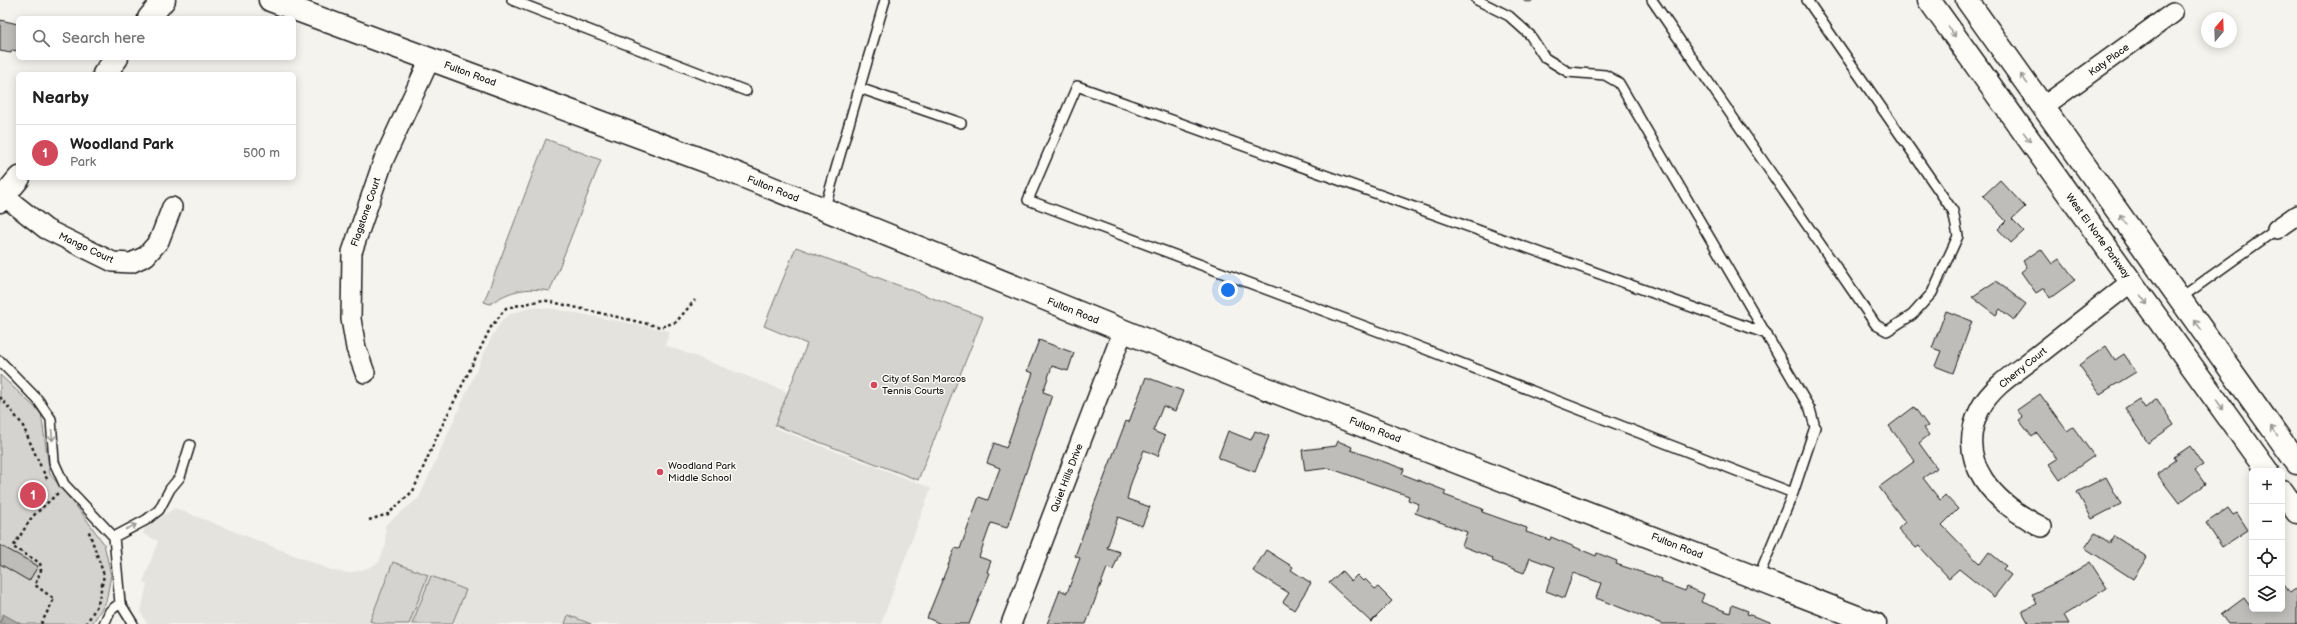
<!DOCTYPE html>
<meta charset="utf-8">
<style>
:root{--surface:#fff;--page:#f6f6f6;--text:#222;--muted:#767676;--line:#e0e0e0;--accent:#d1495b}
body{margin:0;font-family:"Balsamiq Sans",sans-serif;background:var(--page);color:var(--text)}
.controls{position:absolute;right:12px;bottom:12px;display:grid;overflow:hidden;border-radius:6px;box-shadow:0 2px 10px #0003}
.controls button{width:36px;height:36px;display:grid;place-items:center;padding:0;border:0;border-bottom:1px solid var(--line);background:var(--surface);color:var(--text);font:20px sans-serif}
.compass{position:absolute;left:2201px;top:12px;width:36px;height:36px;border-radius:50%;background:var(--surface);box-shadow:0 2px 10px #0003;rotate:19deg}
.you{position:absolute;left:1228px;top:290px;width:14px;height:14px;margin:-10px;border:3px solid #fff;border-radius:50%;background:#1a73e8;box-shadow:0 0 0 6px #1a73e833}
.badge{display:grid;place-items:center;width:26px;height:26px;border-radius:50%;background:var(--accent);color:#fff;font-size:13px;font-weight:700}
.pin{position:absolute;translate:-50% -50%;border:2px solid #fff;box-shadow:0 1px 4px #0006}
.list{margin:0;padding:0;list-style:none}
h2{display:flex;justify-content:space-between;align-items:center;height:52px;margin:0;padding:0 16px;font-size:17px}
h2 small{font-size:13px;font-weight:400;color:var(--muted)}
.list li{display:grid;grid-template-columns:26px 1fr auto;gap:12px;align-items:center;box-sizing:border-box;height:56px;padding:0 16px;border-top:1px solid var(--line)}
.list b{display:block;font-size:15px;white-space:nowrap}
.list p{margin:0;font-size:13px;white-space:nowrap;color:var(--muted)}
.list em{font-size:13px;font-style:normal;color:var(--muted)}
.icon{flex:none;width:22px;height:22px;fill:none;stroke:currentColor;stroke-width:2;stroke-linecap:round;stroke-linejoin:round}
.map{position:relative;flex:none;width:2297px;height:624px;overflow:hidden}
.search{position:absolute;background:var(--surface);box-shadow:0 2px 10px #0003;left:16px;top:16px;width:280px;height:44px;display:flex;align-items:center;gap:10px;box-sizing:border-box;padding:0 14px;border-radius:6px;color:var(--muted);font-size:15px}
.panel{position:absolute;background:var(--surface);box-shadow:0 2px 10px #0003;left:16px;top:72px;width:280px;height:108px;border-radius:6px}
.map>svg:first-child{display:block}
</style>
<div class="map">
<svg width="2297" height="624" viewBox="0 0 2297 624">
<rect width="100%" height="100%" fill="#f4f3ee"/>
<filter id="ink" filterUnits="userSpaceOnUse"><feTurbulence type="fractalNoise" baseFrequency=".025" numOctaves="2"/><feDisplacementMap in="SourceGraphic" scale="8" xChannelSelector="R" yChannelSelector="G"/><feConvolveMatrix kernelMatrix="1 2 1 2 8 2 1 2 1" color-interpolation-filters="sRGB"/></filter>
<g filter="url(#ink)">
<path fill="#e4e3de" d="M532 307 554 309 670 331 665 345 788 392 775 428 931 488 881 624H147L141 612 147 584 143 582 158 541 143 534 145 527 175 508 334 571 349 573 366 569 379 562 386 545 385 525 419 498 492 336 502 320 510 314Z"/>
<path fill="#d4d3cf" stroke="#787876" d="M546 139 601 160 550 291C526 287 510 290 490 304L484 302Z
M796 247 983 317 918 480 775 425 807 344 764 326Z
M0 375 41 413 50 474 84 516 104 544 111 575 106 602 92 624H0Z
M393 562 428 575 409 624H379L370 621Z
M431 576 466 590 452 624H412Z
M568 615 591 624H565Z"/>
<path fill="#abaaa6" stroke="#72716f" d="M3 614 21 624H0Z"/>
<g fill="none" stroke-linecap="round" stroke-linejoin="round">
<path stroke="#72716f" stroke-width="5" d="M1526 0H1530"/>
</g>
<path fill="#bebdba" stroke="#1c1c1c" d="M0 20 18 24V51L12 50 11 53 0 51Z
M2000 180 2025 207 2012 219 2024 231 2011 243 1998 229 2006 221 1983 196Z
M2041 249 2052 264 2059 259 2075 280 2050 298 2044 288 2036 293 2021 272 2027 267 2023 261Z
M1996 281 2026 304 2014 320 2000 309 1996 315 1972 297Z
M1946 311 1972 321 1953 373 1935 366 1941 351 1932 348Z
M1039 340 1074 353 1068 371 1052 366 1043 392 1052 395 1007 528 991 523 979 557 991 561 987 572 990 573 969 624H941L927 618 955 548 960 549 979 497 988 500 1000 468 987 463 994 443 1006 448 1033 373 1027 371Z
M2106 346 2115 360 2124 354 2136 372 2100 394 2079 365Z
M1146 377 1183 391 1175 411 1163 406 1153 431 1165 436 1158 456 1144 450 1131 483 1127 499 1150 507 1142 526 1118 517 1107 548 1120 552 1113 570 1107 568 1086 624H1047L1060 590 1067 593 1080 558 1075 556 1087 523 1126 421 1129 422Z
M2040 394 2067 431 2073 427 2094 456 2060 480 2049 464 2057 459 2037 433 2032 437 2019 420 2023 417 2017 410Z
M2139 399 2145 408 2157 399 2174 425 2148 443 2125 408Z
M1914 407 1928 426 1924 428 1929 435 1919 443 1937 468 1923 478 1940 500 1945 495 1958 509 1942 525 1980 564 1989 552 2006 566 2003 569 2011 575 1994 597 1959 569 1949 578 1919 546 1916 548 1898 529 1905 522 1879 487 1915 461 1889 426Z
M1228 431 1251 440 1255 431 1269 436 1255 472 1218 458Z
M1338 441 1352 447 1351 450 1404 469 1402 474 1446 491 1444 495 1483 509 1482 512 1527 528 1526 532 1550 540 1551 537 1596 556 1597 553 1617 561 1616 564 1662 579 1661 582 1685 591 1687 587 1704 594 1701 602 1730 613 1732 605 1748 611 1747 614 1770 622V624H1662L1596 598 1601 583 1573 573 1564 598 1546 591 1555 567 1530 558 1524 573 1492 561 1493 558 1462 546 1467 532 1415 513 1419 504 1408 500 1409 496 1329 468 1305 471 1302 450 1336 446Z
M2190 446 2203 465 2195 470 2205 484 2179 503 2157 474 2176 460 2174 457Z
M2106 477 2121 504 2092 519 2077 492Z
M2228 508 2233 515 2237 513 2248 530 2222 547 2206 523Z
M2095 533 2110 543 2114 536 2147 557 2133 579 2085 548Z
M0 545 38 566 29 581 0 564Z
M1266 550 1293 567 1291 570 1311 583 1294 610 1283 602 1289 593 1253 571Z
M2090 562 2107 588 2064 615 2069 624H2029L2022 611 2037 604 2032 594 2061 580Z
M1342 571 1351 581 1357 575 1363 581 1365 579 1375 589 1378 587 1392 601 1371 622 1329 583Z
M2282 582 2290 593 2297 588V624H2228L2221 615 2244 598 2252 609H2282Z"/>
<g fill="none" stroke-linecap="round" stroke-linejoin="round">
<defs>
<path id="service" d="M512 0 746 91
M1477 0 1509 16 1530 35 1545 58 1568 72 1605 75 1619 83 1810 409 1815 427 1793 493 1758 578
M1652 0 1876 325 1887 331 1912 315 1932 293 1958 236 1953 211 1807 0
M859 88 961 123
M824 210 885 0
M2179 299 2277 229
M1767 334 1077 86 1028 200 1412 344 1793 493
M0 361 38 400 51 419 54 462 64 484 114 537 146 520 159 510 170 489 180 477 190 445
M114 537 120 603 133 624
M104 624 110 611 120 603"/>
<path id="minor" d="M2044 106 2173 13
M4 196 46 229 113 262 131 263 146 256 159 241 172 207
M2277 229 2297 215
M365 373 356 348 351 319 352 252 384 159 430 59
M2042 527C1996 504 1953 463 1980 409 1992 386 2019 370 2038 355 2069 331 2100 306 2131 282
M1011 624 1123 331"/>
<path id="tertiary" d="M270 0 708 162 1242 379 1875 624"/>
<path id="secondary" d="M1929 0 2267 471
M1967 0 2297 463
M149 18 164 0
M104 74 117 58
M0 201 19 178
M2282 491 2297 512"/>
</defs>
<use href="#service" stroke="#1c1c1c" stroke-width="12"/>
<use href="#minor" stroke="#1c1c1c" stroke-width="22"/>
<use href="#tertiary" stroke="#1c1c1c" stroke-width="25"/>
<use href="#secondary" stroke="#1c1c1c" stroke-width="25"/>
<path stroke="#1c1c1c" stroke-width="2.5" stroke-dasharray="3 3" stroke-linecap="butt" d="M0 397 22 424 41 467
M43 471 48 481
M369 520 388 514 413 491 437 436 491 327 506 308 543 300 661 327 676 322 695 300
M41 624 54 599 35 585 41 570 40 563 13 547 32 517 58 493
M86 624 98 604 104 575 88 529"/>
<use href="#service" stroke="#fdfcf7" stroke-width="9"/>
<use href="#minor" stroke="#fdfcf7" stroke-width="19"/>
<use href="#tertiary" stroke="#fdfcf7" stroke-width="22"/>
<use href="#secondary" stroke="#fdfcf7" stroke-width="22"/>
</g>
<defs><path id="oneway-shaft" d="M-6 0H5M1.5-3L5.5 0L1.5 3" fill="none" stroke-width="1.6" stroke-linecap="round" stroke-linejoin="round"/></defs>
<g stroke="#989794">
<use href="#oneway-shaft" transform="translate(1952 32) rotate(54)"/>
<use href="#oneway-shaft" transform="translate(2024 79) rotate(-126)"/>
<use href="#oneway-shaft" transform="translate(2027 137) rotate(54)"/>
<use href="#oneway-shaft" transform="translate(2123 220) rotate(-125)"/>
<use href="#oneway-shaft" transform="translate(2144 300) rotate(54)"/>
<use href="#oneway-shaft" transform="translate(2198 325) rotate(-126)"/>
<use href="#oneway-shaft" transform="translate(2220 405) rotate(54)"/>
<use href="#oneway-shaft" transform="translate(2274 431) rotate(-126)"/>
<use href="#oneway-shaft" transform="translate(52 435) rotate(85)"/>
<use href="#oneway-shaft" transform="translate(131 527) rotate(-25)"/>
</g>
</g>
<g fill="#d1495b" stroke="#fdfcf7" stroke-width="1.5">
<circle cx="874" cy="385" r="4"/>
<circle cx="660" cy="472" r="4"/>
</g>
<g text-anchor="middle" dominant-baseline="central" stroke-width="3" stroke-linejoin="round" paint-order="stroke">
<g font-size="10" fill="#1c1c1c" stroke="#fdfcf7">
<text transform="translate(2109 60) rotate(-36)">Katy Place</text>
<text transform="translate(470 74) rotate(20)">Fulton Road</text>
<text transform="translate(773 189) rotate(22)">Fulton Road</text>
<text transform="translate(366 212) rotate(-71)">Flagstone Court</text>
<text transform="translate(2098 236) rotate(54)">West El Norte Parkway</text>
<text transform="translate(86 248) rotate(25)">Mango Court</text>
<text transform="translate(1073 311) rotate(22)">Fulton Road</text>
<text transform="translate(2023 368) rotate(-39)">Cherry Court</text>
<text transform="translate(1375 430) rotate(21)">Fulton Road</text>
<text transform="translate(1067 478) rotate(-69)">Quiet Hills Drive</text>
<text transform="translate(1677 546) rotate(21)">Fulton Road</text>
</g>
<g font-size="10" fill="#1c1c1c" stroke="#fdfcf7" text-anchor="start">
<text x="882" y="379">City of San Marcos<tspan x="882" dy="12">Tennis Courts</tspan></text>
<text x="668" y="466">Woodland Park<tspan x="668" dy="12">Middle School</tspan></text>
</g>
</g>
</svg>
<div class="controls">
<button>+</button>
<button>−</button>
<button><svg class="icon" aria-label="locate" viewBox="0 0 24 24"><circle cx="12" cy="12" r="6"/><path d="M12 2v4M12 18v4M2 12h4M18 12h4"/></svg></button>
<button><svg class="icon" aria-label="layers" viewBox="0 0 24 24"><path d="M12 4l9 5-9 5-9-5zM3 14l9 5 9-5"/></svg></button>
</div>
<svg class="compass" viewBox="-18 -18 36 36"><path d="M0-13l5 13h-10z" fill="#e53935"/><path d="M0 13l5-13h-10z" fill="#767676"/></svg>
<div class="you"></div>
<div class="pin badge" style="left:33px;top:495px">1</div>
<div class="search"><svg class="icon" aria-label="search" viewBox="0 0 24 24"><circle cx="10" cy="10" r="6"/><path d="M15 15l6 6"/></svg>Search here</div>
<section class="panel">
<h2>Nearby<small></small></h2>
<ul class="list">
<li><span class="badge">1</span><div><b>Woodland Park</b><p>Park</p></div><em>500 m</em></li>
</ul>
</section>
</div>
